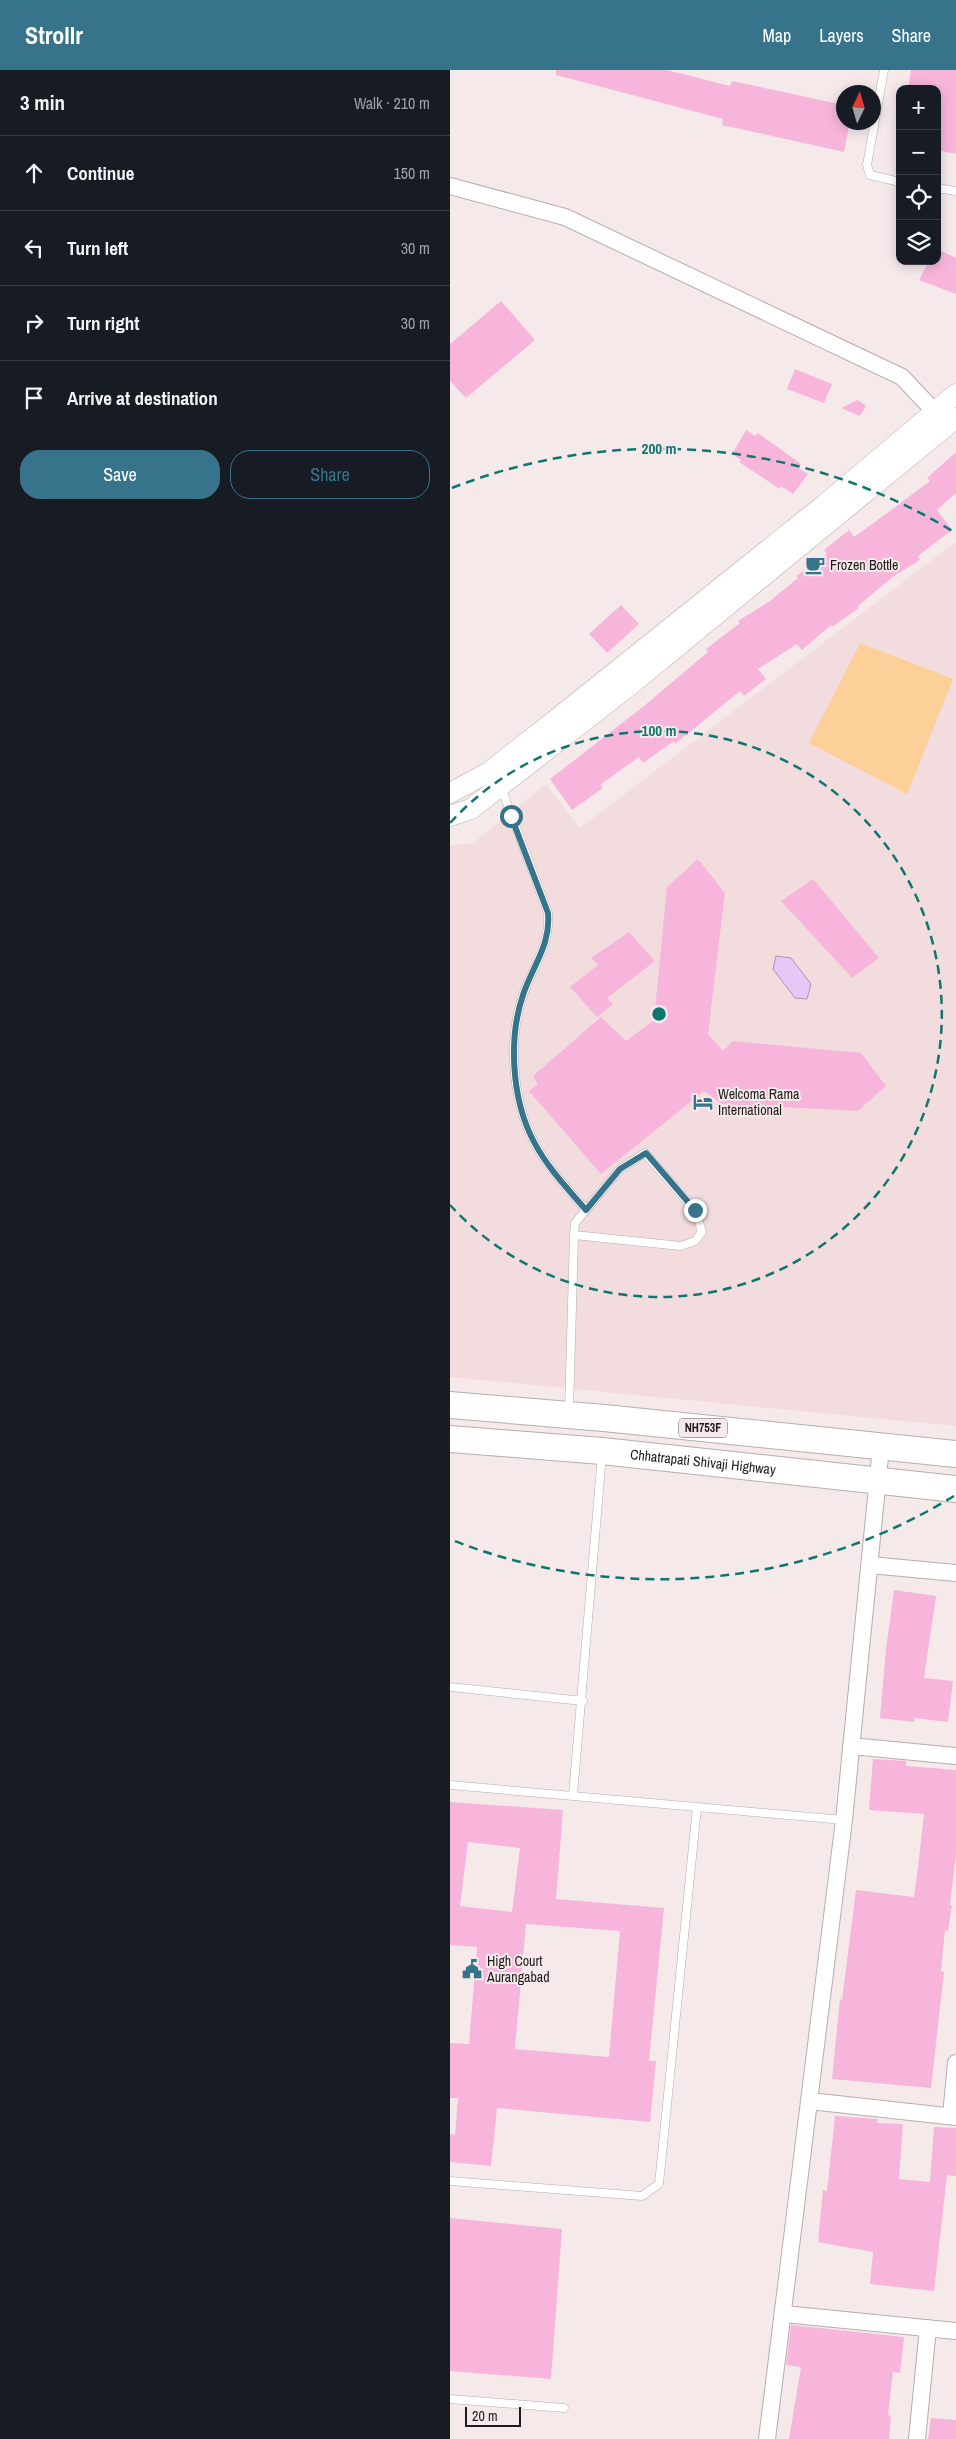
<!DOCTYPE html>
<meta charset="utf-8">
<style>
:root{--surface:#171b24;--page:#242831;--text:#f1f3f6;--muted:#9ea1a6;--line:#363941;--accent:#37748b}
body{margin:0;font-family:"Archivo Narrow",sans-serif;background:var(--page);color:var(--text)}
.controls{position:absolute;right:15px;top:15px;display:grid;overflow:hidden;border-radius:10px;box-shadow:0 2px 12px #0003}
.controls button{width:45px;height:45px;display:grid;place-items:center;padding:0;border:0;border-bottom:1px solid var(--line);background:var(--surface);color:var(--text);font:25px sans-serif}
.compass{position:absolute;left:386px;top:15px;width:45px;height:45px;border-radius:50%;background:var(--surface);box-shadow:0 2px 12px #0003;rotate:5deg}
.scale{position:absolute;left:15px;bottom:12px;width:56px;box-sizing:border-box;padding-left:5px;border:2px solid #1f1b1b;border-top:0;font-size:14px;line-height:18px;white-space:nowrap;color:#1f1b1b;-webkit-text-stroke:4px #f5e9ea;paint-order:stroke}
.stop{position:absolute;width:15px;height:15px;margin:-11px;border:4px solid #37748b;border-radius:50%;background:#fff}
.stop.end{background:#37748b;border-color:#fff;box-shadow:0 1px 5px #0008}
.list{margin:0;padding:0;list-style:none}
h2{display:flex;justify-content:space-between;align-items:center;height:65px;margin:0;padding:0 20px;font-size:21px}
h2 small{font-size:16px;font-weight:400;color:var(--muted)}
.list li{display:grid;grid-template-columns:32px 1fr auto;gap:15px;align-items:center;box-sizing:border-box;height:75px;padding:0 20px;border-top:1px solid var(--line)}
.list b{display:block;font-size:19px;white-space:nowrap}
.list em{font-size:16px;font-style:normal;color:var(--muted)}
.actions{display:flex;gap:10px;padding:15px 20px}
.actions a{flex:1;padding:11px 0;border:1px solid var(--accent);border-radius:20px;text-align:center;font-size:18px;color:var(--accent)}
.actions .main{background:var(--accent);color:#fff}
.icon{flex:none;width:28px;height:28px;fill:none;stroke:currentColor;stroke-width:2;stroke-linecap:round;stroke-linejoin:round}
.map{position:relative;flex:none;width:506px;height:2369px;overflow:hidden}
header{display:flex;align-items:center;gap:30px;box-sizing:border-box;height:70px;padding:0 25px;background:var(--accent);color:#fff}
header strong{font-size:24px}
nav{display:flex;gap:28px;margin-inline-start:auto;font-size:18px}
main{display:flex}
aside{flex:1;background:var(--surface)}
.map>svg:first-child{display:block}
</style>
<header>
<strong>Strollr</strong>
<nav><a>Map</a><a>Layers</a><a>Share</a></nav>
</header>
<main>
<aside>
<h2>3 min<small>Walk · 210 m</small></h2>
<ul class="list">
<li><svg class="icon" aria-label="ahead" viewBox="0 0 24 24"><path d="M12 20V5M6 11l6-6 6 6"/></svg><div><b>Continue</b></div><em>150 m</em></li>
<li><svg class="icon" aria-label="left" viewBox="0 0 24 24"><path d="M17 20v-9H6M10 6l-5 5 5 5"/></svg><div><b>Turn left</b></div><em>30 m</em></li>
<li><svg class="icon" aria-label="right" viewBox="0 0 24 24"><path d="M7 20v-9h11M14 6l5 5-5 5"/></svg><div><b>Turn right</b></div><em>30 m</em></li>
<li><svg class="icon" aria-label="arrive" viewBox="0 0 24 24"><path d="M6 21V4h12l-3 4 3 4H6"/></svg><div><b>Arrive at destination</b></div></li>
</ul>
<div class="actions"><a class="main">Save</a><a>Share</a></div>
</aside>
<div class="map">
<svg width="506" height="2369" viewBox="0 0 506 2369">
<rect width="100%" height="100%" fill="#f5e9ea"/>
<path fill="#f2dcde" d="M506 472V1356L0 1307V775L22 774 96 714 130 758Z"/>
<path fill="#fdd09a" d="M410 573 503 609 457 724 359 673Z"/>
<path fill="#e5c8f6" stroke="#aa94b4" d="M326 886 341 888 361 914 357 929 345 928 323 899Z"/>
<path fill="#f8b5dc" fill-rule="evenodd" d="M106 0H217L280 16 282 11 394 35V52H400L394 82 272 55 273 49 106 5Z
M461 0H506V84L487 80V19H458Z
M487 179 506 188V224L469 210 479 191H487Z
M51 231 85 270 16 328 0 311V274Z
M345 299 382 314 374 333 337 319Z
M408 330 416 336 410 346 391 338Z
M296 360 305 366 308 363 351 394 348 398 358 404 343 424 331 416 330 419 289 392 291 390 282 384Z
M506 382V423L487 440 502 460 468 486 470 490 444 506 408 536 409 538 382 557 381 555 352 580 347 574 308 599 316 609 294 626 290 621 225 674 224 671 193 693 189 687 150 715 153 718 122 740 100 709 194 636 258 582 256 579 290 553 288 551 320 531 348 508 346 506 377 484 374 480 399 460 404 467 436 444 480 411 477 408Z
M171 535 189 554 157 583 139 564Z
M248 789 275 823 258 964 273 981 283 971 411 983 436 1016 408 1041 272 1034 254 1021 151 1104 79 1021 88 1014 83 1006 151 947 176 971 204 950 217 817Z
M363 809 429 888 402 908 331 831Z
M179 862 205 891 157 928 163 934 147 947 120 917 148 895 141 888Z
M444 1520 486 1526 474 1608 503 1611 498 1652 464 1648V1652L430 1648 436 1579Z
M423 1689 456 1691V1696L506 1700V1784L500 1835H502L498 1861 495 1860 491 1901 494 1902 481 2018 382 2009 390 1929 392 1930 406 1820 464 1827 469 1789 474 1744 419 1740Z
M0 1732 113 1740 106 1829 214 1838 199 1991H206L200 2052 47 2038 41 2096 0 2092V2064L5 2065 8 2028H0V1973L19 1974 27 1877 0 1875ZM18 1772 70 1778 62 1842 10 1836ZM76 1854 170 1861 159 1987 65 1979Z
M385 2046 428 2049 427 2053 453 2054 449 2109 480 2112 484 2057 506 2058V2106L497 2105 484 2221 420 2214 423 2182 368 2172 373 2120 377 2121Z
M0 2148 112 2159 101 2309 0 2301Z
M341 2255 454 2267 450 2303 443 2302 438 2345 441 2346 439 2369H339L351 2297 336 2295Z
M481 2348 506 2350V2369H478Z"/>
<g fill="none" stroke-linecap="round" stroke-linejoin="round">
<defs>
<path id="service" d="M434 0 417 95 420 105 450 112
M487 118 506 121
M51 717 98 843C101 875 83 895 73 925 58 969 62 1028 83 1070 96 1096 117 1118 136 1140
M119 1341 124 1165 125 1153 170 1099 195 1083 245 1140 252 1162 245 1171 231 1176 124 1165
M0 1617 133 1631
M0 1715 394 1750
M123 1725 152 1385
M0 2111 192 2126 209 2114 247 1737
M0 2329 114 2338"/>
<path id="minor" d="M0 116 115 147 452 307 484 341 497 346
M420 1495 506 1503
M401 1676 506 1686
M360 2031 506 2047
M501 2046 506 1993
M334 2244 506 2261
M317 2369 394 1750 431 1377
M467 2369 478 2258"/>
<path id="tertiary" d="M0 723 39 702 109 647 374 435 506 324
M0 746 21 739 184 612 506 348"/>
<g id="trunk">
<path d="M0 1335 154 1348 506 1384"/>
<path id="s1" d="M0 1369 152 1381 506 1419"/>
</g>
</defs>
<use href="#service" stroke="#b8adad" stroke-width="9"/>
<use href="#minor" stroke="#b8adad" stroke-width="18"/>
<use href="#tertiary" stroke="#b8adad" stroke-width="21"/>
<use href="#trunk" stroke="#b8adad" stroke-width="28"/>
<use href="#service" stroke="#fff" stroke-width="8"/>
<use href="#minor" stroke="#fff" stroke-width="16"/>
<use href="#tertiary" stroke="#fff" stroke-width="20"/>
<use href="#trunk" stroke="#fff" stroke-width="26"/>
</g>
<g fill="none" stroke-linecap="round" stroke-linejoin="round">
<path stroke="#37748b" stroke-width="6" d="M61 746 98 843C101 875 83 895 73 925 58 969 62 1029 83 1070 96 1096 117 1118 136 1140L170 1099 196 1083 245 1140"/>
</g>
<g fill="none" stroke="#0f766e" stroke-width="2.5" stroke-dasharray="9 6">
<path d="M0 753A283 283 0 1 1 0 1135"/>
<path d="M504 1426A565 565 0 0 1 2 1470M2 418A565 565 0 0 1 504 462"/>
</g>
<defs>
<symbol id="cafe-bare" viewBox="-9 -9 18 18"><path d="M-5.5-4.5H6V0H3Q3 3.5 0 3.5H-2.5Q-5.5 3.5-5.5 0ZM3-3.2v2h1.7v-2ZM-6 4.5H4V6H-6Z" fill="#37748b" stroke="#f5e9ea" stroke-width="2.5" paint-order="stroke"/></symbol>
<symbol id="hotel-bare" viewBox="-9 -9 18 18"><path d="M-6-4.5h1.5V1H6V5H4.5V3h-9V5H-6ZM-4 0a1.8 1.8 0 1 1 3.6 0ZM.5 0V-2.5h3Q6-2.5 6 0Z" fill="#37748b" stroke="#f5e9ea" stroke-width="2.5" paint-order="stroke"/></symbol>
<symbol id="civic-bare" viewBox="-9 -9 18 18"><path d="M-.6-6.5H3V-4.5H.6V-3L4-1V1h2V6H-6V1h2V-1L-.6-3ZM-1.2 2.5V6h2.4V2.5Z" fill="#37748b" stroke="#f5e9ea" stroke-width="2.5" paint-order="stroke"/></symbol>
</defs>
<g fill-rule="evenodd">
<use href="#cafe-bare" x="351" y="481" width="28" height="28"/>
<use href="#hotel-bare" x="239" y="1018" width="28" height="28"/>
<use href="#civic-bare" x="8" y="1885" width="28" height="28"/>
</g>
<g text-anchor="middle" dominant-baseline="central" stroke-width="4" stroke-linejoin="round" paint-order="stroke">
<rect fill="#f5e9ea" stroke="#5f5959" stroke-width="1" x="229" y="1348.5" width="48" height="19" rx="4"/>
<g font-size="12" font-weight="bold" fill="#1f1b1b">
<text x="253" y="1358">NH753F</text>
</g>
<g font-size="14" fill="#1f1b1b" stroke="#f5e9ea" text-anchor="start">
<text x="380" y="495">Frozen Bottle</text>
<text x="268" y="1024">Welcoma Rama<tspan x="268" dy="16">International</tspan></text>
<text x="37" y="1891">High Court<tspan x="37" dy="16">Aurangabad</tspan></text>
</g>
<g font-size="14" fill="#1f1b1b" stroke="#f5e9ea">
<text stroke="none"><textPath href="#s1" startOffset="254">Chhatrapati Shivaji Highway</textPath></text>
</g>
</g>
<circle cx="209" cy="944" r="8" fill="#0f766e" stroke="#f5e9ea" stroke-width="2.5"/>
<g font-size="15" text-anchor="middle" font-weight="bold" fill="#0f766e" stroke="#f5e9ea" stroke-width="4" stroke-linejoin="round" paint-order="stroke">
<text x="209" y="384">200 m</text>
<text x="209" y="666">100 m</text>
</g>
</svg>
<div class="controls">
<button>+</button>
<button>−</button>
<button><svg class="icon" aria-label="locate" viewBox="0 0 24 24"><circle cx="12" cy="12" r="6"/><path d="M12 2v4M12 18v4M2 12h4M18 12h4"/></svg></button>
<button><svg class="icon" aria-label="layers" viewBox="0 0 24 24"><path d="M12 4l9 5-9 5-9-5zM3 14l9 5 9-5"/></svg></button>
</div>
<svg class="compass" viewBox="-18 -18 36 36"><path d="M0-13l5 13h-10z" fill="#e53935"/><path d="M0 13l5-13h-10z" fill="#9ea1a6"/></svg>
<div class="scale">20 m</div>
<div class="stop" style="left:61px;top:746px"></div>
<div class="stop end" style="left:245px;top:1140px"></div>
</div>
</main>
